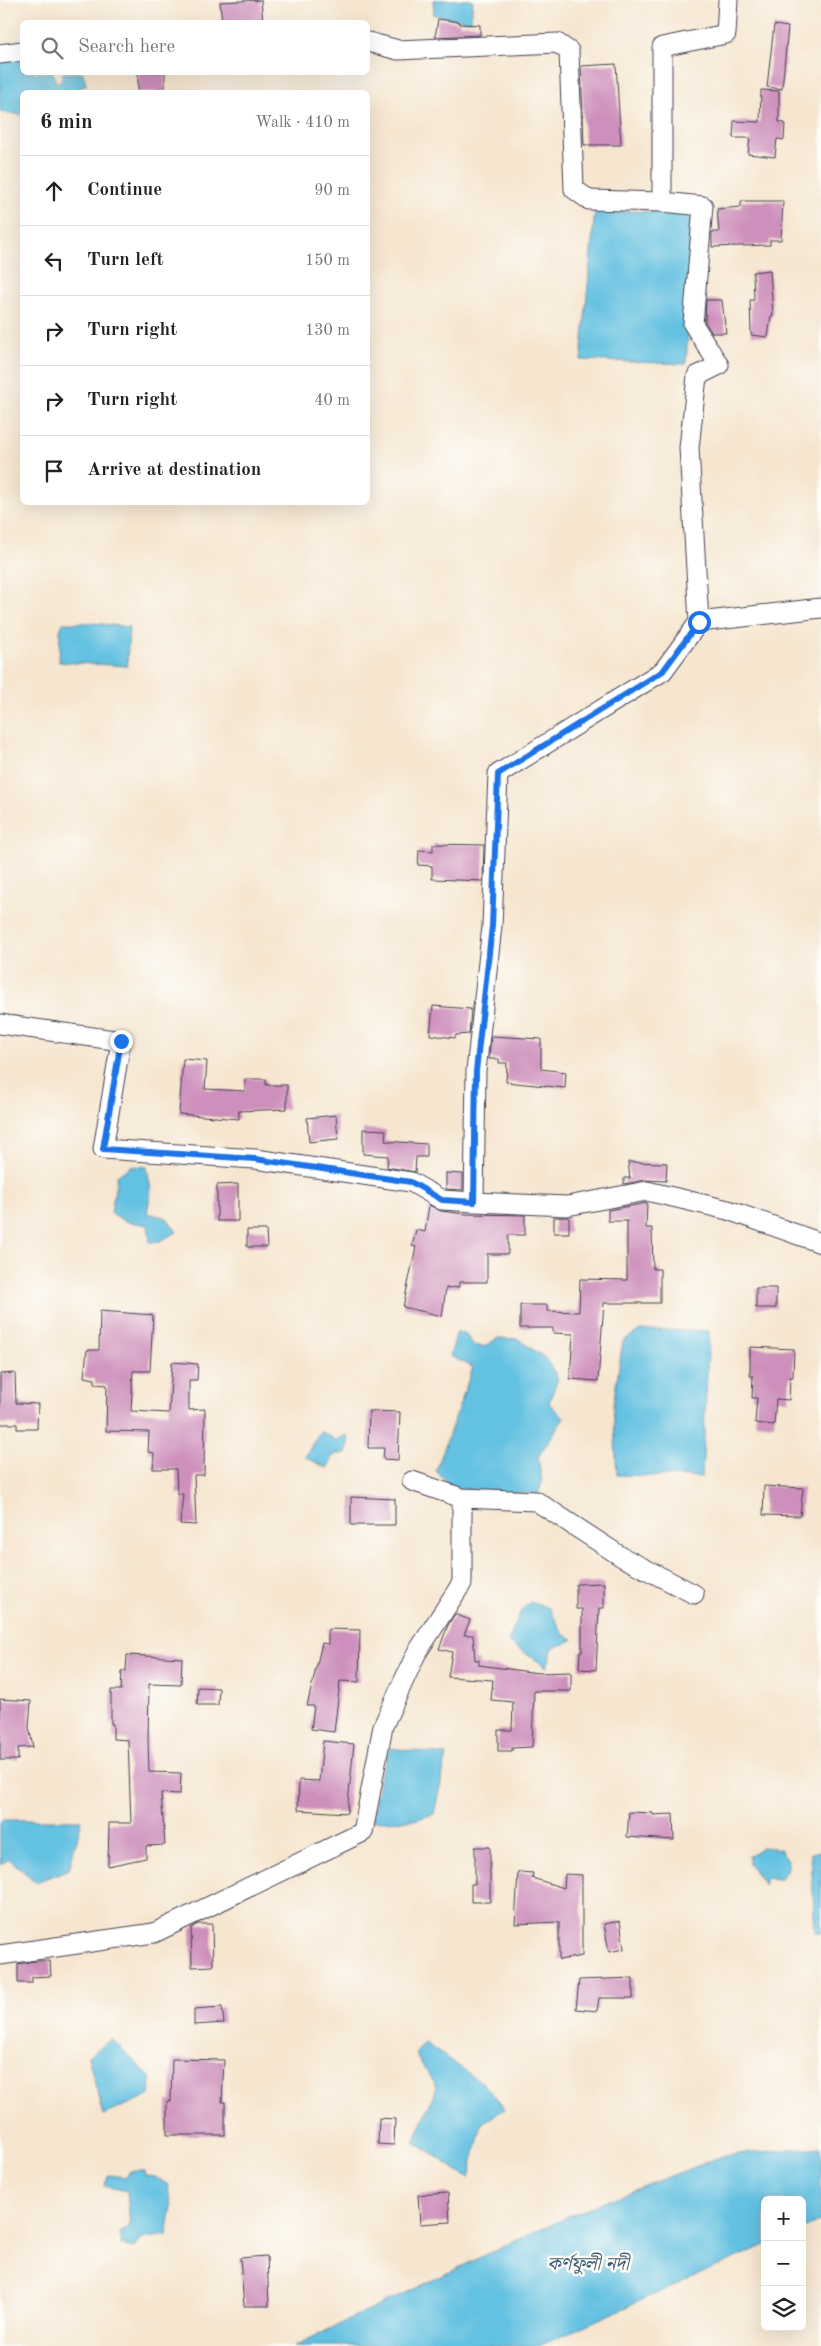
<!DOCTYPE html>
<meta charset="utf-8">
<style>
:root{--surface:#fff;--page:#f2f2f2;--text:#222;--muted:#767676;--line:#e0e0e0}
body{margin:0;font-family:"Old Standard TT","Noto Serif Bengali",serif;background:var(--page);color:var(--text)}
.controls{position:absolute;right:15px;bottom:15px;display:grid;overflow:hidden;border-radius:8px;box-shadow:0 5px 20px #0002}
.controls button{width:45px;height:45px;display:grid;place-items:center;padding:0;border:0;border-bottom:1px solid var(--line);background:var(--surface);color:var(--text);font:25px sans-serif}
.stop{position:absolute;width:15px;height:15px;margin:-11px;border:4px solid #1a73e8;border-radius:50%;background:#fff}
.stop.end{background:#1a73e8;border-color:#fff;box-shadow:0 1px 5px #0008}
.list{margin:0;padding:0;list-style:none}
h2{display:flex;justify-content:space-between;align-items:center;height:65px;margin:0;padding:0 20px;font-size:21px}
h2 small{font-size:16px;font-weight:400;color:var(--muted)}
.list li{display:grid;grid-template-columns:32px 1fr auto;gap:15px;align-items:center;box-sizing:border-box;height:70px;padding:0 20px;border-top:1px solid var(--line)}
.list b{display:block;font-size:19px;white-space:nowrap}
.list em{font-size:16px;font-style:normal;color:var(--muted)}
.icon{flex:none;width:28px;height:28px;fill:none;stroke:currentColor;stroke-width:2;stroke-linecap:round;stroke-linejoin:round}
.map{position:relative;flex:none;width:821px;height:2346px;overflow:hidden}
.search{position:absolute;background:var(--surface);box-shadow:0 5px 20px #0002;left:20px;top:20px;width:350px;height:55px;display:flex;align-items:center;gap:12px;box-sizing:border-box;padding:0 18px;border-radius:8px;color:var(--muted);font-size:19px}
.panel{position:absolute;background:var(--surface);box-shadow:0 5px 20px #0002;left:20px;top:90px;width:350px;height:415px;border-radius:8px}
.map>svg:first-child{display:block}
</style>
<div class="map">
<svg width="821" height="2346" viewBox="0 0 821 2346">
<rect width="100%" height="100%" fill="#fdfcf7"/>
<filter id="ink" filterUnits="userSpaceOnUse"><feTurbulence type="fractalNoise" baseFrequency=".02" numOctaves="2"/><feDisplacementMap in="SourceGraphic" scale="10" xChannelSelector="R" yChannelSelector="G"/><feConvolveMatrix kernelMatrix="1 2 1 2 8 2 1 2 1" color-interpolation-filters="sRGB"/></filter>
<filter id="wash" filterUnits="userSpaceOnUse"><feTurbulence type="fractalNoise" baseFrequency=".0096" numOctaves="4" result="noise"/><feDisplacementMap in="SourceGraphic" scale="20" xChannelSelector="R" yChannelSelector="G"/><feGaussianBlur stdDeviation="1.12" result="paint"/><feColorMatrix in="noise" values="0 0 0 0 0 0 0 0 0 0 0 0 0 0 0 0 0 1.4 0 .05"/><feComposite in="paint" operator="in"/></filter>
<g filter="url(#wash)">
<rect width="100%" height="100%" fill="#f6e6d0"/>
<path fill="#63c1e1" stroke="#42728e" d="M433 0H473L471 21 434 15Z
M22 58V72L53 73 56 83 61 82 63 73H83L86 85 72 92H22V115L0 112V62Z
M595 210 686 213 695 228 686 364 581 360Z
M63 623H92L129 627 127 666 59 662 60 631Z
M131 1166 147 1167 151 1191 147 1213 167 1218 177 1232 160 1241 150 1242 148 1225 124 1221 111 1213 117 1176Z
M641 1330 709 1331 702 1477 617 1475 613 1405 623 1341Z
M457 1332 465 1333 473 1345 484 1347 498 1338 518 1339 545 1358 558 1378 549 1403 564 1418 538 1457 542 1482 538 1494 452 1488 436 1471 473 1367 450 1356Z
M320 1431 336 1440 347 1435 349 1444 346 1454H335L327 1468 305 1457Z
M530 1602 549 1608 564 1635 573 1639 565 1644 553 1647 547 1667 508 1642 521 1611Z
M390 1748 447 1755 434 1814 414 1820 372 1821 380 1775Z
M0 1820H82L69 1869 36 1882 9 1859 0 1865Z
M762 1847 780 1849 788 1860 786 1871 779 1879 766 1878 764 1885 749 1864V1856Z
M821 1851V1933L815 1932 811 1853Z
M112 2039 151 2078 150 2095 103 2115 88 2056Z
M425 2043 483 2083 505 2109 482 2123 469 2178 414 2142 437 2087 415 2054Z
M821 2147V2221L802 2229V2200H765V2245L539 2346H294L568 2216 725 2155Z
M130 2171H144L145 2176 155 2177 167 2184 172 2206 167 2235 141 2239 134 2248 121 2245 120 2233 130 2226 127 2191 104 2186 109 2175 125 2177Z"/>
<g id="blocks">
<path fill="#cd8fbb" d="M261 0 263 22H222L220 2Z
M438 19 460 22V24L480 25V35L435 37Z
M774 25 788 27 782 89 767 87Z
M616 64 621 145H584L581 66Z
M138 72H165V92H138Z
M761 90 779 91V122L785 123 784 140 777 139 775 157 748 154 750 138H733L734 121 760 122Z
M741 201H783L781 240H770V245L712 247V232H719L717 209 741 207Z
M770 270 773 316H771L768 337 751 335 750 300H754L753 272Z
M706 300H722L726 333H712L705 322Z
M433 844 484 845 483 881 432 879V866L418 865 419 850 433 851Z
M433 1006 471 1009 469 1034 456 1035 455 1038 430 1035Z
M491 1036 541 1039V1069L566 1072 565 1088 506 1082 507 1063H499V1059H489Z
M183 1059 207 1061 205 1089 245 1091V1079H266V1085H287V1109L239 1111V1119L179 1114Z
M336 1115 338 1139 309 1142 307 1118Z
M363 1129 386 1130 385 1141 427 1144V1157H416L415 1172 387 1167 388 1156 363 1154Z
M628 1162 667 1163 666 1181 645 1180 624 1184V1178H630Z
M446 1173 463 1174V1190L446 1189Z
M238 1184V1221H217V1185Z
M647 1203 646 1228H652L653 1269H660V1303H604L598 1381 570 1379 573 1334 553 1333V1328H520V1305H547V1311L579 1312 580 1279 627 1280V1221H608V1210Z
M429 1205 441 1211 466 1214 525 1215V1235H508V1254H487V1282H459V1287L446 1288 442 1316 403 1307 416 1247 412 1246 416 1230 425 1232Z
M554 1217H569V1233H554Z
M247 1230H266L267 1247H247Z
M756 1288H776V1308H756Z
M100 1311 153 1315 150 1371H133L131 1411 169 1413 172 1362 198 1364 197 1380H189V1410L205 1409 204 1475H194L196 1525 180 1524 183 1494H177L176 1469H153L154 1453 148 1452 149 1432 106 1431 107 1385 95 1384V1379L84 1377 87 1350H99Z
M750 1347 794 1349 793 1377H790L789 1400 776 1399 774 1425 755 1423 757 1398H752L753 1376H750Z
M15 1373 16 1403 38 1404 37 1429H17V1424H0V1374Z
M369 1411 400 1412 398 1460 383 1459 384 1448H368Z
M764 1486 803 1488 800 1516 763 1515Z
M351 1497 395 1499V1525H351Z
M604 1583V1608H599L596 1670 579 1669 580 1651H582V1609H576V1584Z
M455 1614 470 1620 464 1635H473L475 1660H479V1665L538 1673 571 1672V1691H534L532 1747 512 1748V1751H498V1730H512L513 1702 491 1700 493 1680 448 1677 452 1652 439 1649 448 1625Z
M328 1629 360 1630 359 1682 340 1681 334 1732 311 1729 314 1706H307L322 1643 328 1644Z
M127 1655 182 1658 181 1685 149 1684 148 1740 149 1772 181 1773 180 1794 161 1793 165 1845 146 1846V1858L108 1866 109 1823H131L128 1740 113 1739V1724H111V1690H121L122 1671H126Z
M198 1687 219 1688 218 1705H197Z
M0 1699 31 1701 29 1727 33 1747 18 1748V1760H0Z
M323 1741 354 1744 347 1813 298 1810 299 1780 319 1781Z
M629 1812 653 1813V1815L673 1814 674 1840 627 1837Z
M475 1847H490V1902H471V1884H475Z
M518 1872 533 1873 532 1878 564 1888 565 1874 582 1875V1956L559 1960V1922L515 1924Z
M620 1921 624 1949 609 1952 604 1924Z
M198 1924H212L213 1966 192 1967 191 1928Z
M34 1961H50L51 1976 32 1977V1983H18V1964Z
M633 1978V1998H599L597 2011 576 2009 579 1980Z
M222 2007 224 2023 194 2025V2009Z
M172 2059 224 2060 222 2102H225V2135H167V2101H171Z
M379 2118 395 2119 394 2145 378 2144Z
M448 2193 450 2222 420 2224 418 2195Z
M267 2256 269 2306H244L240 2258Z"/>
</g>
</g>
<g filter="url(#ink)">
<use href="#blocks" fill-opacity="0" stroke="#423f51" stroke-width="1"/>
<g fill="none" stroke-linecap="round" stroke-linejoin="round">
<defs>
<path id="minor" d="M728 0 726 34 662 47V202L703 206 693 324 719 365 697 376 689 448 699 622 821 608
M368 42 398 50 557 43 569 51 574 189 589 200 662 202
M0 54 22 51
M0 1024 121 1041 103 1149 255 1159 411 1182 442 1200 474 1202 476 1071 492 926 498 774 663 671 699 622
M474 1202 567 1206 647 1191 728 1210 821 1243
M462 1498 536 1501 622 1557 694 1594
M0 1955 154 1933 363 1832 383 1726 416 1654 462 1583V1498L412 1481"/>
</defs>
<use href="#minor" stroke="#423f51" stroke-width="21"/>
<use href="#minor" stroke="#fff" stroke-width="19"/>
</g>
</g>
<g fill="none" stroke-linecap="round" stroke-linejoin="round" filter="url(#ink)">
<path stroke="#1a73e8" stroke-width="6" d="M121 1041 103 1149 255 1159 411 1182 442 1200 474 1202 476 1071 492 926 498 774 663 671 699 622"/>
</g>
<g text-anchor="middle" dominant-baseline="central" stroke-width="5" stroke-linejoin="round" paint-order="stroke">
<g font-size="19" font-style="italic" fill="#395a75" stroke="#fdfcf7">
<text x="588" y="2265">কর্ণফুলী নদী</text>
</g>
</g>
</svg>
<div class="controls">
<button>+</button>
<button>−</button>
<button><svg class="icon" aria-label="layers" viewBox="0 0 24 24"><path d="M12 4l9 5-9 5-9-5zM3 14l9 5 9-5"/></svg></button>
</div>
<div class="stop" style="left:699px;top:622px"></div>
<div class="stop end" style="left:121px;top:1041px"></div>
<div class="search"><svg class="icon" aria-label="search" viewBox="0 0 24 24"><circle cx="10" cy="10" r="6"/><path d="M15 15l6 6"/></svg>Search here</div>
<section class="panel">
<h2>6 min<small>Walk · 410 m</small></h2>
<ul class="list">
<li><svg class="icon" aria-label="ahead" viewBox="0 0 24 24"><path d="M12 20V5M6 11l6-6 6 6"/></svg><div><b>Continue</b></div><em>90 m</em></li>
<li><svg class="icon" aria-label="left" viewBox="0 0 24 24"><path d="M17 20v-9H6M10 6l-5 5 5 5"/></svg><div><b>Turn left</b></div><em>150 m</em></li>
<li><svg class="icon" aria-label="right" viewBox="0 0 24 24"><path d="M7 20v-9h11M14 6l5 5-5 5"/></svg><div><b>Turn right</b></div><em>130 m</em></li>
<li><svg class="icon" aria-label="right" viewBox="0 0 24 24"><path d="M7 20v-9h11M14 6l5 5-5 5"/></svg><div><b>Turn right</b></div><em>40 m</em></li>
<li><svg class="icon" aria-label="arrive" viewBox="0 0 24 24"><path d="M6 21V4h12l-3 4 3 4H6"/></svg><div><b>Arrive at destination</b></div></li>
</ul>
</section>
</div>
